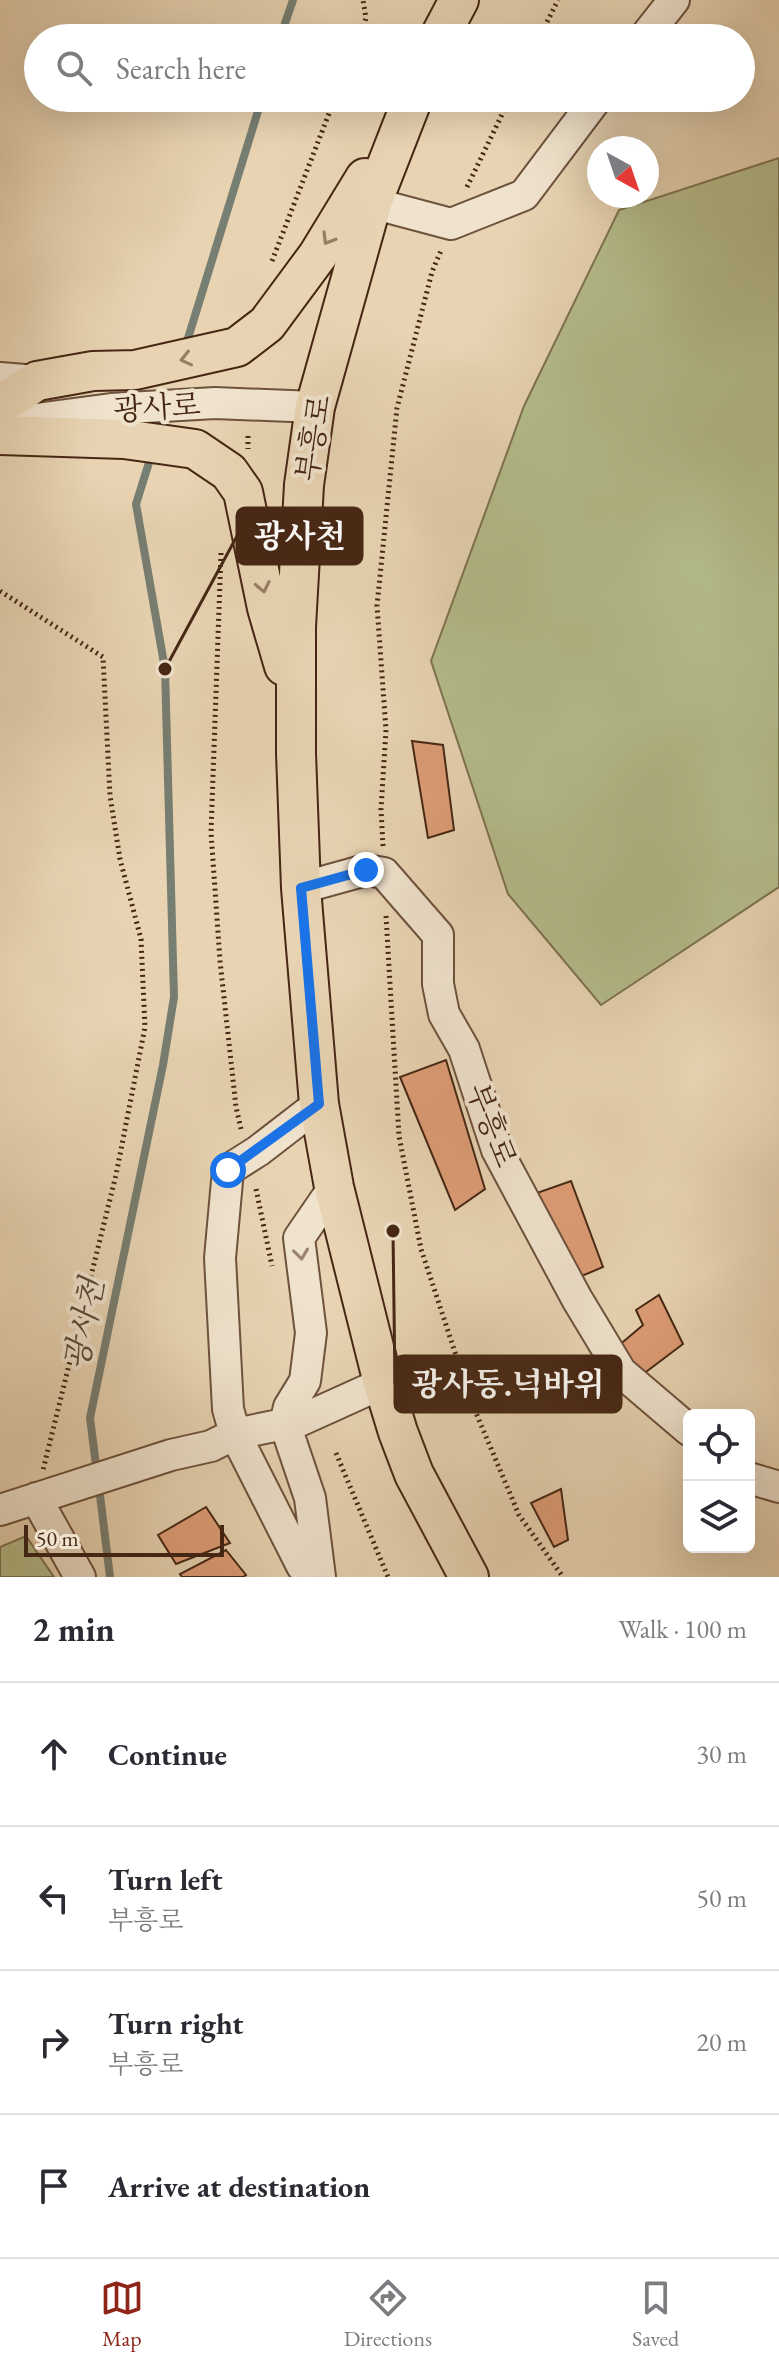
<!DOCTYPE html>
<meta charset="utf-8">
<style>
:root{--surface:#fff;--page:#f2f2f3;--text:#2b2b33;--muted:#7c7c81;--line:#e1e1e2;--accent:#8f2418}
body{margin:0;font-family:"EB Garamond","Noto Serif KR",serif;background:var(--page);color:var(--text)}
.controls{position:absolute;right:24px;bottom:24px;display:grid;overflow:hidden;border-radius:12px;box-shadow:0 8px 32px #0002}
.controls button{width:72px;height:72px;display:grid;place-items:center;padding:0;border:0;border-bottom:2px solid var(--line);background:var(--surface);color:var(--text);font:40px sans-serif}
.compass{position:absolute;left:587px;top:136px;width:72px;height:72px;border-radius:50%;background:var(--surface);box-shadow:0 8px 32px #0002;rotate:140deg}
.scale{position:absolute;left:24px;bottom:20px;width:200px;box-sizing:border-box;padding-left:8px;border:4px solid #462714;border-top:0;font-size:22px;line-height:28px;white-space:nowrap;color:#462714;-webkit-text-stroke:6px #f0e3ce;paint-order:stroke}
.stop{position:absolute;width:24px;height:24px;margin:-18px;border:6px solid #1a73e8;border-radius:50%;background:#fff}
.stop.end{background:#1a73e8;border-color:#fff;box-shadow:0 2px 8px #0008}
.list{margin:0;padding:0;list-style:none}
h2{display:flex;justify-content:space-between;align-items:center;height:104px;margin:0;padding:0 32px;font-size:34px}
h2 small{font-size:26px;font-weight:400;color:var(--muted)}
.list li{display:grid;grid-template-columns:52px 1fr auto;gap:24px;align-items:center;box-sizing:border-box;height:144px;padding:0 32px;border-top:2px solid var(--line)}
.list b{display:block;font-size:30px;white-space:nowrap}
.list p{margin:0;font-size:26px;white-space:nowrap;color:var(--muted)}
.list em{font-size:26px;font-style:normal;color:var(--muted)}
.icon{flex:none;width:44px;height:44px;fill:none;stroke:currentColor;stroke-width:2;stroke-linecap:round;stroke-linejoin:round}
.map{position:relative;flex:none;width:779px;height:1577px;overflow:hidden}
.search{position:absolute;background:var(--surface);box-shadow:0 8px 32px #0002;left:24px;right:24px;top:24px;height:88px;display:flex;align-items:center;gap:20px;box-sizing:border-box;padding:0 28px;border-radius:44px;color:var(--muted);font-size:30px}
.sheet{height:680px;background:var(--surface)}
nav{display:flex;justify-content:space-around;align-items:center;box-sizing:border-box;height:112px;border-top:2px solid var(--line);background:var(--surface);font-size:22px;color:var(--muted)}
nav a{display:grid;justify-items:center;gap:4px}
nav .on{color:var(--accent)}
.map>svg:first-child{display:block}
</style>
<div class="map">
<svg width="779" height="1577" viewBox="0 0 779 1577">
<rect width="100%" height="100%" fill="#e8d4b3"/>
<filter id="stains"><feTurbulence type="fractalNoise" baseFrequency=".0025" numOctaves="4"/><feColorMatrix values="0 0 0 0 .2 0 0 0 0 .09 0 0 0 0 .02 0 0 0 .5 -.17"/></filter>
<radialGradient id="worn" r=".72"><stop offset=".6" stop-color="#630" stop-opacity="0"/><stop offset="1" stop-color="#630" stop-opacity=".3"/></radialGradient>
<path fill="#b5bd8c" stroke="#7e7250" stroke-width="2" d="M779 158V887L601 1005 508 894 431 661 524 406 619 210Z
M26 1536 54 1577H0V1547Z"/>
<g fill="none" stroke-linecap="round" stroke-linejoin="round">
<path stroke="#777e72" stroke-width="8" d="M280 38 293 0
M185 348 262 98
M97 1473 90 1418 163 1065 174 997 165 669 136 504 152 453
M99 1487 110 1577"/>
</g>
<path fill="#de9d77" stroke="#462714" stroke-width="2" d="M412 741 443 745 454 830 428 838Z
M446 1060 485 1189 455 1210 400 1077Z
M571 1181 603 1267 577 1278 534 1194Z
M659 1295 683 1344 642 1375 617 1347 643 1325 636 1310Z
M561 1489 568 1540 554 1547 531 1503Z
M206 1507 230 1543 176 1564 158 1535Z
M226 1550 246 1575 243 1577H182L180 1574Z"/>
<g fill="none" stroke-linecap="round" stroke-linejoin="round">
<defs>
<path id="minor" d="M644 38 674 0
M372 203 451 224 524 195 597 98
M0 378 37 381
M6 423 111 409 215 403 315 407
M301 888 366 870 384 873 438 935V984L444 1014 464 1049 497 1150 577 1299 621 1372 689 1430
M749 1478 779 1487
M36 1498 80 1577
M0 1510 171 1455 211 1446 235 1434 299 1421 383 1383
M311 1577 302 1566 235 1434 228 1409 220 1258 228 1170 258 1151 319 1104
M320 1577 310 1498 285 1424 289 1407 305 1381 311 1333 299 1238 334 1187"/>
<path id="major" d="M439 38 459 0
M413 98 372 203 315 407 304 485 296 627V753L301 888 319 1104 334 1187 383 1383 398 1432 414 1474 469 1577
M0 405 37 381 93 371 135 370 237 347 267 324 318 255 365 178
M0 435 124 439 195 449 229 472 243 492 267 608 284 666"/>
</defs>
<use href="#minor" stroke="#6e523c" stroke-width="34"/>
<use href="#major" stroke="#462714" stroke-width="42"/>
<path stroke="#462714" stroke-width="5" stroke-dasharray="2 4" stroke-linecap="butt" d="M360 38 366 18 363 0
M539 38 558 0
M467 187 510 98
M272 261 335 98
M248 436V449
M221 553 211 832 220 961 236 1107 241 1129
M0 591 103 657 110 796 120 859 141 939 145 1027 116 1175 43 1470
M383 846 381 809 386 730 377 606 397 408 432 272 442 248
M386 916 399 1136 421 1249 471 1401 519 1515 563 1577
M256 1189 272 1266
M336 1453 388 1577"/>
<use href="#minor" stroke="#f0e3ce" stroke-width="30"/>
<use href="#major" stroke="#e8d4b3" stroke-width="38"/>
</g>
<defs><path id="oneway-chevron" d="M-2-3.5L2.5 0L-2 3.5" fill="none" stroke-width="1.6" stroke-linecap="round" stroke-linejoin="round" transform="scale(2)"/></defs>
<g stroke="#977e64">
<use href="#oneway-chevron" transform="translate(328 239) rotate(121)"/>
<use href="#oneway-chevron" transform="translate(186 359) rotate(167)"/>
<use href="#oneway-chevron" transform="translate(263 587) rotate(78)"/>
</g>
<use stroke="#9b8571" href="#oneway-chevron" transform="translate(301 1254) rotate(83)"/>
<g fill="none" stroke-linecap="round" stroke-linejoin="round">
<path stroke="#1a73e8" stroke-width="10" d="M228 1170 319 1104 301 888 366 870"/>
</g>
<g text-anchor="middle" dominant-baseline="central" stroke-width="8" stroke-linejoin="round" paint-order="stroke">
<g font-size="30" fill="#462714" stroke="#f0e3ce">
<text transform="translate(157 407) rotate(-4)">광사로</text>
<text transform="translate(313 438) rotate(-81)">부흥로</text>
<text transform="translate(492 1125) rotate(69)">부흥로</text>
</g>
<g font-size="32" font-style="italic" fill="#5a4b3b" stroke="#f0e3ce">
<text transform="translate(84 1324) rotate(-79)">광사천</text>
</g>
</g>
<path fill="none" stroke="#462714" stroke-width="3" d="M165 669L237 536M393 1231L395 1384"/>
<g fill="#462714" stroke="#f0e3ce" stroke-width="3">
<circle cx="165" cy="669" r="8"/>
<circle cx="393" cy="1231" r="8"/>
</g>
<g fill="#462714" stroke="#462714" stroke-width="3">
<rect x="237" y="508" width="125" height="56" rx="8"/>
<rect x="395" y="1356" width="226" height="56" rx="8"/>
</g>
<g font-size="32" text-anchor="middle" font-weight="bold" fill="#fff">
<text x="300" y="547">광사천</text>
<text x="508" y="1395">광사동.넉바위</text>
</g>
<rect width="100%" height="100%" filter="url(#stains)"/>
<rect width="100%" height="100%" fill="url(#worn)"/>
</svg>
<div class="controls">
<button><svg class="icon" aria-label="locate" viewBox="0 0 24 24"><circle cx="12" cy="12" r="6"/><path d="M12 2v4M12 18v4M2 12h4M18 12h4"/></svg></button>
<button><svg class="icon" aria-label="layers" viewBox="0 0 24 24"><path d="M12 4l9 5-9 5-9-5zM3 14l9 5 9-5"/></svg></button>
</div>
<svg class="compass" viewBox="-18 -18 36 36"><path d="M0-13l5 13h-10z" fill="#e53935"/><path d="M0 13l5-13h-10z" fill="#7c7c81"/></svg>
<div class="scale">50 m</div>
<div class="stop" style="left:228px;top:1170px"></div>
<div class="stop end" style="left:366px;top:870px"></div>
<div class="search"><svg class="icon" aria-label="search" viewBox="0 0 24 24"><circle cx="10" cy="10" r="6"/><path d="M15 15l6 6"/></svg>Search here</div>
</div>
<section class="sheet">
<h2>2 min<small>Walk · 100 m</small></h2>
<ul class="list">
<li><svg class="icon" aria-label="ahead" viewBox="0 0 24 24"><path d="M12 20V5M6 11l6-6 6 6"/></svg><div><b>Continue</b></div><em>30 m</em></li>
<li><svg class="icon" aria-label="left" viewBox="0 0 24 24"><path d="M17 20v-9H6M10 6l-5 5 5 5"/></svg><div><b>Turn left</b><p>부흥로</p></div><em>50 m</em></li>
<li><svg class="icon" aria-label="right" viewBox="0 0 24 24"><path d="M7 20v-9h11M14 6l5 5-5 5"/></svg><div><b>Turn right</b><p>부흥로</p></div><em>20 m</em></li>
<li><svg class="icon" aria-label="arrive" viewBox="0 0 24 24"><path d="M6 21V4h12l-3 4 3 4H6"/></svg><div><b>Arrive at destination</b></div></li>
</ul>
</section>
<nav>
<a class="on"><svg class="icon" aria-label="map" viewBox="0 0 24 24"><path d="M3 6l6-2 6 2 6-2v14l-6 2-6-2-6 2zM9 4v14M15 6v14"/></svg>Map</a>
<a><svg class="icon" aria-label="directions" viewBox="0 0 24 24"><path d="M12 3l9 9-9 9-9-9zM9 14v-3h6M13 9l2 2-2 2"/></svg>Directions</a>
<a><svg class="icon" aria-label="saved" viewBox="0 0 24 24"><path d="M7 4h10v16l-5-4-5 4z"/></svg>Saved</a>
</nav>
